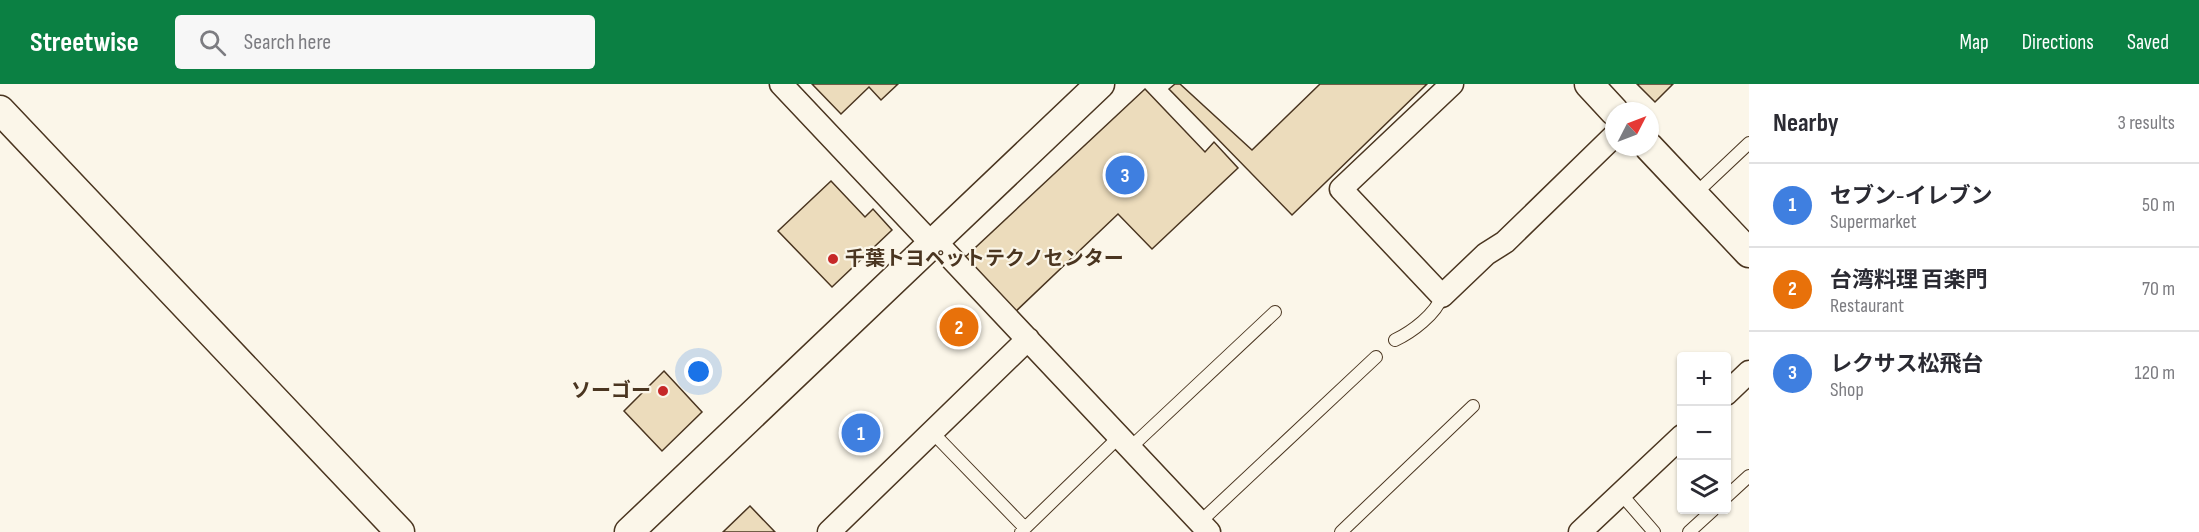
<!DOCTYPE html>
<meta charset="utf-8">
<style>
:root{--surface:#fff;--page:#f7f7f7;--text:#2b2b33;--muted:#7c7c81;--line:#e1e1e2;--accent:#0b8043}
body{margin:0;font-family:"Sofia Sans Condensed","Noto Sans JP",sans-serif;background:var(--page);color:var(--text)}
.controls{position:absolute;right:18px;bottom:18px;display:grid;overflow:hidden;border-radius:6px;box-shadow:0 2px 4px #0004}
.controls button{width:54px;height:54px;display:grid;place-items:center;padding:0;border:0;border-bottom:2px solid var(--line);background:var(--surface);color:var(--text);font:30px sans-serif}
.compass{position:absolute;left:1605px;top:18px;width:54px;height:54px;border-radius:50%;background:var(--surface);box-shadow:0 2px 4px #0004;rotate:48deg}
.you{position:absolute;left:699px;top:288px;width:21px;height:21px;margin:-15px;border:4px solid #fff;border-radius:50%;background:#1a73e8;box-shadow:0 0 0 9px #1a73e833}
.badge{display:grid;place-items:center;width:39px;height:39px;border-radius:50%;background:var(--accent);color:#fff;font-size:20px;font-weight:700}
.pin{position:absolute;translate:-50% -50%;border:3px solid #fff;box-shadow:0 2px 6px #0006}
.list{margin:0;padding:0;list-style:none}
h2{display:flex;justify-content:space-between;align-items:center;height:78px;margin:0;padding:0 24px;font-size:26px}
h2 small{font-size:20px;font-weight:400;color:var(--muted)}
.list li{display:grid;grid-template-columns:39px 1fr auto;gap:18px;align-items:center;box-sizing:border-box;height:84px;padding:0 24px;border-top:2px solid var(--line)}
.list b{display:block;font-size:22px;white-space:nowrap}
.list p{margin:0;font-size:20px;white-space:nowrap;color:var(--muted)}
.list em{font-size:20px;font-style:normal;color:var(--muted)}
.icon{flex:none;width:33px;height:33px;fill:none;stroke:currentColor;stroke-width:2;stroke-linecap:round;stroke-linejoin:round}
.map{position:relative;flex:none;width:1749px;height:448px;overflow:hidden}
header{display:flex;align-items:center;gap:36px;box-sizing:border-box;height:84px;padding:0 30px;background:var(--accent);color:#fff}
header strong{font-size:28px}
nav{display:flex;gap:33px;margin-inline-start:auto;font-size:21px}
.search{width:420px;height:54px;background:var(--page);display:flex;align-items:center;gap:15px;box-sizing:border-box;padding:0 21px;border-radius:6px;color:var(--muted);font-size:22px}
main{display:flex}
aside{flex:1;background:var(--surface)}
.map>svg:first-child{display:block}
</style>
<header>
<strong>Streetwise</strong>
<div class="search"><svg class="icon" aria-label="search" viewBox="0 0 24 24"><circle cx="10" cy="10" r="6"/><path d="M15 15l6 6"/></svg>Search here</div>
<nav><a>Map</a><a>Directions</a><a>Saved</a></nav>
</header>
<main>
<div class="map">
<svg width="1749" height="448" viewBox="0 0 1749 448">
<rect width="100%" height="100%" fill="#fbf6e9"/>
<path fill="#ecdcbc" stroke="#4a3520" stroke-width="1.5" d="M812 0H898L881 16 869 3 841 30Z
M1175 0H1180L1252 66 1320 0H1427L1292 131 1169 5Z
M1637 0H1673L1655 18Z
M1145 5 1205 68 1214 58 1238 84 1152 165 1118 130 1014 229 961 177Z
M831 97 865 133 873 125 892 146 832 203 778 147Z
M664 287 702 328 662 367 624 327Z
M750 422 775 448H723Z"/>
<g fill="none" stroke-linecap="round" stroke-linejoin="round">
<defs>
<path id="service" d="M1694 111 1749 59
M1395 256C1412 248 1436 230 1442 212
M932 348 1025 444
M1130 364 1275 228
M1621 410 1654 448
M1726 413 1749 392
M1200 438 1376 273
M1021 448 1119 353
M1341 448 1473 322
M1689 448 1713 426"/>
<path id="minor" d="M781 0 932 160
M1452 0 1341 105 1442 212 1486 170 1505 158 1614 52
M935 157 1209 448
M1726 310 1749 288
M829 448 1028 255
M1580 448 1682 352"/>
<path id="tertiary" d="M1589 0 1614 27
M0 26 400 448
M1649 63 1749 169
M629 448 1100 0"/>
</defs>
<use href="#service" stroke="#4a3520" stroke-width="14"/>
<use href="#minor" stroke="#4a3520" stroke-width="25"/>
<use href="#tertiary" stroke="#4a3520" stroke-width="31"/>
<use href="#service" stroke="#fbf6e9" stroke-width="12"/>
<use href="#minor" stroke="#fbf6e9" stroke-width="22"/>
<use href="#tertiary" stroke="#fbf6e9" stroke-width="28"/>
</g>
<g fill="#c62828" stroke="#fbf6e9" stroke-width="2">
<circle cx="833" cy="175" r="6"/>
<circle cx="663" cy="307" r="6"/>
</g>
<g text-anchor="middle" dominant-baseline="central" stroke-width="4.5" stroke-linejoin="round" paint-order="stroke">
<g font-size="20" font-weight="bold" fill="#4a3520" stroke="#fbf6e9" text-anchor="start">
<text x="845" y="175">千葉トヨペットテクノセンター</text>
<text x="651" y="307" text-anchor="end">ソーゴー</text>
</g>
</g>
</svg>
<div class="controls">
<button>+</button>
<button>−</button>
<button><svg class="icon" aria-label="layers" viewBox="0 0 24 24"><path d="M12 4l9 5-9 5-9-5zM3 14l9 5 9-5"/></svg></button>
</div>
<svg class="compass" viewBox="-18 -18 36 36"><path d="M0-13l5 13h-10z" fill="#e53935"/><path d="M0 13l5-13h-10z" fill="#7c7c81"/></svg>
<div class="you"></div>
<div class="pin badge" style="left:861px;top:349px;background:#3f7fe0">1</div>
<div class="pin badge" style="left:959px;top:243px;background:#e8710a">2</div>
<div class="pin badge" style="left:1125px;top:91px;background:#3f7fe0">3</div>
</div>
<aside>
<h2>Nearby<small>3 results</small></h2>
<ul class="list">
<li><span class="badge" style="background:#3f7fe0">1</span><div><b>セブン-イレブン</b><p>Supermarket</p></div><em>50 m</em></li>
<li><span class="badge" style="background:#e8710a">2</span><div><b>台湾料理 百楽門</b><p>Restaurant</p></div><em>70 m</em></li>
<li><span class="badge" style="background:#3f7fe0">3</span><div><b>レクサス松飛台</b><p>Shop</p></div><em>120 m</em></li>
</ul>
</aside>
</main>
